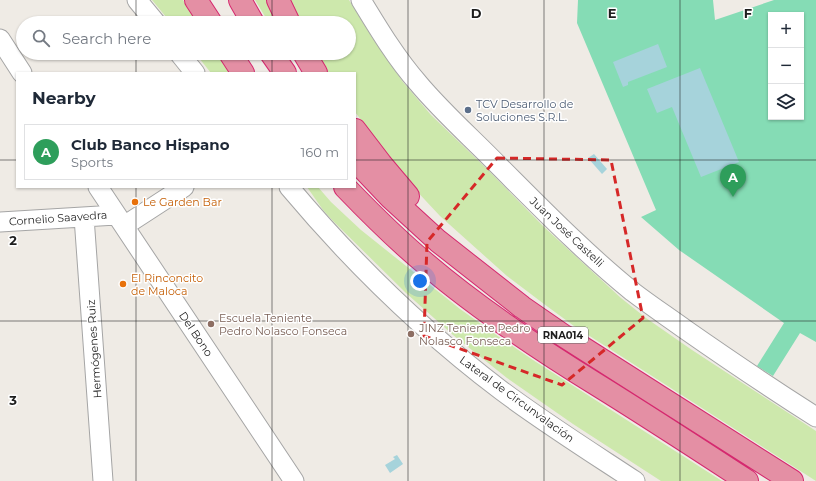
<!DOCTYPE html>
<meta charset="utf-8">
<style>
:root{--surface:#fff;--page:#f6f6f7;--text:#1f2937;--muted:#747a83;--line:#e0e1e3;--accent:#2563eb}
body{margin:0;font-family:Montserrat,sans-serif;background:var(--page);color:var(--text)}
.controls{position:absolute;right:12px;top:12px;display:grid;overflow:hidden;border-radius:0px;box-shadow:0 1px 3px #0004}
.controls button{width:36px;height:36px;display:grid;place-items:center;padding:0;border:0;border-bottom:1px solid var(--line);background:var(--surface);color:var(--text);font:20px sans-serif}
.you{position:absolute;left:420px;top:281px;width:14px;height:14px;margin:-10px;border:3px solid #fff;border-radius:50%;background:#1a73e8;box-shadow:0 0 0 6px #1a73e833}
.badge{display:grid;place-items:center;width:26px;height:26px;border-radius:50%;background:var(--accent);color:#fff;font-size:13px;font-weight:700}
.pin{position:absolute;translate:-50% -33px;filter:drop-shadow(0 1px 2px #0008)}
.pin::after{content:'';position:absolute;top:21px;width:14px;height:12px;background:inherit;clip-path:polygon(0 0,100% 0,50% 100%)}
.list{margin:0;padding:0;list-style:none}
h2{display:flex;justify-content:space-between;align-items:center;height:52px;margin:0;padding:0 16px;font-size:17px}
h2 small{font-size:13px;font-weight:400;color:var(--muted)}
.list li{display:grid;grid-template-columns:26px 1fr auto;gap:12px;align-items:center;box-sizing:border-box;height:56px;margin:0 8px 8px;padding:0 8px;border:1px solid var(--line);border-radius:0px}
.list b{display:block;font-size:15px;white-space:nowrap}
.list p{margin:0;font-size:13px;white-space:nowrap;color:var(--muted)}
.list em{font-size:13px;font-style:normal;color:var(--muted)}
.icon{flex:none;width:22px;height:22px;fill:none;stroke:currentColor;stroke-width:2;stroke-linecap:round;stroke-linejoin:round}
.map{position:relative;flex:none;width:816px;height:481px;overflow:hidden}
.search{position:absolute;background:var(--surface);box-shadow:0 1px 3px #0004;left:16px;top:16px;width:340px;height:44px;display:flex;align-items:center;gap:10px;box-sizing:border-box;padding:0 14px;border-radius:22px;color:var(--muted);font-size:15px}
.panel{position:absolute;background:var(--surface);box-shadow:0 1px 3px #0004;left:16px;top:72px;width:340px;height:116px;border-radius:0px}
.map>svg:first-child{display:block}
</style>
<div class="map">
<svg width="816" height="481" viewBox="0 0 816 481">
<rect width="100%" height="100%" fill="#efebe5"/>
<path fill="#cde8ac" d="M152 0H183L198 23H171Z
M255 0H273L283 23H269Z
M289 0H349L373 39 403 82 431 115 486 168 544 227 583 263 621 298 646 318 692 350 816 431V481L574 326 544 304 507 276 440 216 411 185 378 142 355 112V73H328L315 53H349V23H300Z
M195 53H217L231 73H211Z
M307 187H318L331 202 361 230 460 309 502 339 536 362 722 481H661L573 424 507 378 453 335 406 293 333 221 323 210Z"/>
<path fill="#85dcb5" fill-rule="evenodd" d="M578 0H713L715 20 774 0H816V342L800 333 773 376 757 366 784 323 679 250 641 217 656 210 577 23ZM771 15H801V117H771Z"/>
<path fill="#a6d3db" d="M658 44 667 67 628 82V85L623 87 613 62Z
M700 68 739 162 701 177 672 107 657 113 647 89Z
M594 154 607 169 602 174 588 158Z
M397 455 403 464 390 473 385 465 395 459 393 457Z"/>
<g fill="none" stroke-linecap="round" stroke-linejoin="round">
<defs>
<path id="minor" d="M137 0 156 23
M361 0C378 28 396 58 418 83 443 113 473 139 501 168 543 210 586 254 633 292 650 305 668 317 686 330 729 360 772 389 816 417
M0 39 22 73
M179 53 195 73
M98 187 294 481
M289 187C352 262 424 332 502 391 545 423 591 452 635 481
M84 217 103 481
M0 222 116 215
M124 226 184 187"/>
<path id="highway" d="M196 0 211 23
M240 0 253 23
M278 0 289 23
M230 53 243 73
M271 53 285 73
M304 53 316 73
M355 130 381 164 408 196
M355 160 391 198 438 241 522 307 564 336 792 481
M345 187C371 214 397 240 426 264 480 310 539 349 599 386 649 417 698 449 747 481"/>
</defs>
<use href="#minor" stroke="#a5a5a5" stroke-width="21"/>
<use href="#highway" stroke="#d5296f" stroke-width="24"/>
<use href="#minor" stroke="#fff" stroke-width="19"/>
<use href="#highway" stroke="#e48fa4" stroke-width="22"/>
</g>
<path fill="none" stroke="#d62828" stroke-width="3" stroke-dasharray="8 5" stroke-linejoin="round" d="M497 158 611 160 643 318 562 385 424 336 427 242Z"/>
<path fill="none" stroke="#1e1e1e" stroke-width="1" stroke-opacity="0.55" d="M136 0V23M272 0V23M408 0V481M544 0V481M680 0V481M136 53V73M272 53V73M0 160H17M355 160H816M136 187V481M272 187V481M0 321H816"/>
<circle fill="#5c6f8a" stroke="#fff" stroke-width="1.5" cx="468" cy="110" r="4"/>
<g fill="#e8710a" stroke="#fff" stroke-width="1.5">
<circle cx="135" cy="202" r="4"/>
<circle cx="123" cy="284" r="4"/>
</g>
<g fill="#8d6e63" stroke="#fff" stroke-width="1.5">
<circle cx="211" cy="324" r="4"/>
<circle cx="411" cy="334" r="4"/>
</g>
<g text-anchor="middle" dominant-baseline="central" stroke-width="3" stroke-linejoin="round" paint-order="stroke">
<rect fill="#fff" stroke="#626262" stroke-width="1" x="538" y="327" width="50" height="16" rx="3"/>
<g font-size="10" font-weight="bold" fill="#1e1e1e">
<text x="563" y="335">RNA014</text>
</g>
<g font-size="11" fill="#4e5e75" stroke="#fff" text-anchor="start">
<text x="476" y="104">TCV Desarrollo de<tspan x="476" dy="13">Soluciones S.R.L.</tspan></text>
</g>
<g font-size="11" fill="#c56008" stroke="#fff" text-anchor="start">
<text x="143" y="202">Le Garden Bar</text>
<text x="131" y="278">El Rinconcito<tspan x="131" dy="13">de Maloca</tspan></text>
</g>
<g font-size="11" fill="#1e1e1e" stroke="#fff">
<text transform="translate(58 218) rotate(-4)">Cornelio Saavedra</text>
<text transform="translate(567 232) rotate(43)">Juan José Castelli</text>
<text transform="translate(196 334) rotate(56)">Del Bono</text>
<text transform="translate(94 349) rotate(-94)">Hermógenes Ruiz</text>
<text transform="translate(517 399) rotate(36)">Lateral de Circunvalación</text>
</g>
<g font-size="11" fill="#785e54" stroke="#fff" text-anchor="start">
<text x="219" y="318">Escuela Teniente<tspan x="219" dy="13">Pedro Nolasco Fonseca</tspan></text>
<text x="419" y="328">JINZ Teniente Pedro<tspan x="419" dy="13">Nolasco Fonseca</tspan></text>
</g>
</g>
<g font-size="13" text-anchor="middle" font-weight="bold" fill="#1e1e1e" stroke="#fff" stroke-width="3" stroke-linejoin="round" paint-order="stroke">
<text x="476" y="18">D</text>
<text x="612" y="18">E</text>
<text x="748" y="18">F</text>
<text x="13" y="245">2</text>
<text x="13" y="405">3</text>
</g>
</svg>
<div class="controls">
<button>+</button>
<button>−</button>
<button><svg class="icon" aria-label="layers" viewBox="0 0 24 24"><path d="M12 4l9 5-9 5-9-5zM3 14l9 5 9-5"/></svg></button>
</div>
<div class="you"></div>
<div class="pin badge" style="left:733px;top:197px;background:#2e9e5b">A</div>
<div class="search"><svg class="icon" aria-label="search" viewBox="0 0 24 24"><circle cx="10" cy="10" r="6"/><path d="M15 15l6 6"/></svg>Search here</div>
<section class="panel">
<h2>Nearby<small></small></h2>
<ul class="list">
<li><span class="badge" style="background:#2e9e5b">A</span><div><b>Club Banco Hispano</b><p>Sports</p></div><em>160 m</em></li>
</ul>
</section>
</div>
